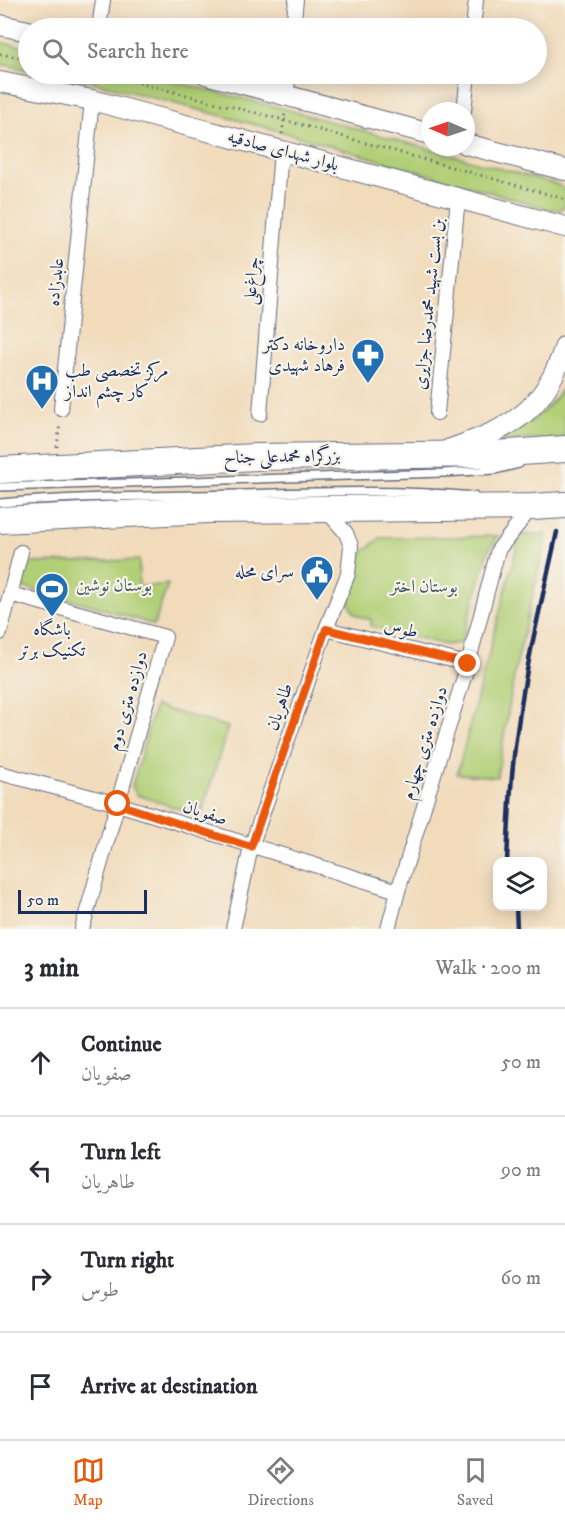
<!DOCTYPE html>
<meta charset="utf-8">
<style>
:root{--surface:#fff;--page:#f2f2f3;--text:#2b2b33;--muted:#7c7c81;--line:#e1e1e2;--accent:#ea580c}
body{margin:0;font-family:"IM FELL DW Pica",Amiri,serif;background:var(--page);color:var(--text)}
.controls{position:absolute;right:18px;bottom:18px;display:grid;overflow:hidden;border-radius:12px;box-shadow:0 3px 15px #0003}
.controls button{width:54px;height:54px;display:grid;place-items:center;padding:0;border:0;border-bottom:2px solid var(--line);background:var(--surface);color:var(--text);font:30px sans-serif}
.compass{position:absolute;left:421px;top:102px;width:54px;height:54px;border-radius:50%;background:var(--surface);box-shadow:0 3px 15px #0003;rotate:272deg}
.scale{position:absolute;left:18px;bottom:15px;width:129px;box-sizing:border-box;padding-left:6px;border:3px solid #1b2f5e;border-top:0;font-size:16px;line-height:21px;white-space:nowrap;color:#1b2f5e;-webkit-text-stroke:4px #f7f3e8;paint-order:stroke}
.stop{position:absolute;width:18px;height:18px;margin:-14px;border:4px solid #ea580c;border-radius:50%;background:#fff}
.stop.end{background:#ea580c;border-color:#fff;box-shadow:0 2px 6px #0008}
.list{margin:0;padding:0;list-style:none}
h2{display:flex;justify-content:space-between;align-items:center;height:78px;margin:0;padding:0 24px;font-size:26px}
h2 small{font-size:20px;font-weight:400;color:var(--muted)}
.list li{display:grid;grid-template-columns:39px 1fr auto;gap:18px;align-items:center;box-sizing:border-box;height:108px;padding:0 24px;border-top:2px solid var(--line)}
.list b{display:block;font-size:22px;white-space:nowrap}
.list p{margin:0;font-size:20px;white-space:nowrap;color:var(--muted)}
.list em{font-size:20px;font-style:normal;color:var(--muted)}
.icon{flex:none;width:33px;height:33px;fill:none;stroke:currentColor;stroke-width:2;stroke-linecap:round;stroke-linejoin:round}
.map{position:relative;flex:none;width:565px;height:929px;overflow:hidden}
.search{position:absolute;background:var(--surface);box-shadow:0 3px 15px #0003;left:18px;right:18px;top:18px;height:66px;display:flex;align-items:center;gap:15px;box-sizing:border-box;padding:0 21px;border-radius:33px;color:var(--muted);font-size:22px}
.sheet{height:510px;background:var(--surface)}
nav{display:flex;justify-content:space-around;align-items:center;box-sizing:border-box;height:84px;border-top:2px solid var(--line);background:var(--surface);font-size:16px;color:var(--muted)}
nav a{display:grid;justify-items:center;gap:3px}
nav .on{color:var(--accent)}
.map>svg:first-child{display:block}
</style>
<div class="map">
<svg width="565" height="929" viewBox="0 0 565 929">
<rect width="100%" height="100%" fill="#f7f3e8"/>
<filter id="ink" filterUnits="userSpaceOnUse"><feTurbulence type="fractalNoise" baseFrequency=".0167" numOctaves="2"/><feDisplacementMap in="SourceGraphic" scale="12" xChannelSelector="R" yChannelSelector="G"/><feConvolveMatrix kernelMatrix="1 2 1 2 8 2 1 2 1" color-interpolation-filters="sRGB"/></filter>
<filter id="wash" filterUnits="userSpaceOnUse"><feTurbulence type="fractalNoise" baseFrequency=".008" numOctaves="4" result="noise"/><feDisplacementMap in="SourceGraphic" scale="24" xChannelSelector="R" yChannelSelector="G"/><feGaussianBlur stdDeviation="1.35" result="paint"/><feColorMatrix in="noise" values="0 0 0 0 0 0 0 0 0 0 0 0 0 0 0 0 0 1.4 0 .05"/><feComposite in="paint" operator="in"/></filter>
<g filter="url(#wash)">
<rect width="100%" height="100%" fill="#f1dbbb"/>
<path fill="#b1cf76" stroke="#667f6a" stroke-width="1.5" d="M0 42 28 48V70L0 64Z
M48 74H142L285 109 556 184 565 189V205L561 210 548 209 283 132 93 82Z
M565 384V439L494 440C529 424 544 417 565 384Z
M547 534 515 671 497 777 457 774 520 535Z
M499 536 489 549 461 643 446 645 370 626 372 620C359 617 352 615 349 601L360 555 380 538Z
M139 560V587L168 584 154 625 88 604 22 587 27 563Z
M155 706 228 727 201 816 137 795 132 786Z"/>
</g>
<g filter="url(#ink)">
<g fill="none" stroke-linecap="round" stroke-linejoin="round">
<defs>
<path id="lane" d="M0 487 442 473 495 470 519 464
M0 503C79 496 158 496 237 494 316 492 395 489 474 496"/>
<path id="street" d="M99 28 103 0
M293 28 296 0
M473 28 476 0
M286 95 289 74
M464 111 468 74
M61 409 92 100
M437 413 458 198
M260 414 281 151
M10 594 165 637 82 929
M326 629 468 664
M0 633 21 552
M0 773 118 804 398 891
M233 929 251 847 326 629 348 574 351 546 346 533 333 518 324 512
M388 929 398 891 468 664 498 550 532 507"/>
<path id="secondary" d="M0 25 28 31
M206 74 430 134
M0 82 92 100 565 227
M466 144 565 170
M448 450C511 428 544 413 565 346"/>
<path id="highway" d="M0 470 257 457 495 454 565 449
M0 520 208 510 532 507 565 505"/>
</defs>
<use href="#lane" stroke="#666b7f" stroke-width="10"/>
<use href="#street" stroke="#666b7f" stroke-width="16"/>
<use href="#secondary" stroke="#666b7f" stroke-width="22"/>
<use href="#highway" stroke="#666b7f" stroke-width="28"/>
<path stroke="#666b7f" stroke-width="3" stroke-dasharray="1.5 4.5" stroke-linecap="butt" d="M0 54 28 59
M104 74 284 120 565 199
M93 84 94 74
M282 134 285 114
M57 447 60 423"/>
<use href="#lane" stroke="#fff" stroke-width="7"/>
<use href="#street" stroke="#fff" stroke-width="14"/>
<use href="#secondary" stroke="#fff" stroke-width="20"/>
<use href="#highway" stroke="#fff" stroke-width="26"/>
<path stroke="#1b2f5e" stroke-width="4.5" d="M507 862C509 816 511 770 518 725 527 659 543 596 557 532
M516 906 517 929"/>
</g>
</g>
<g fill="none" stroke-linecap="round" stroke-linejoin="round" filter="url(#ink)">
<path stroke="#ea580c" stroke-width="8" d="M118 804 251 847 326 629 468 664"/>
</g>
<defs>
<symbol id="pharmacy-pin" viewBox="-11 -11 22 30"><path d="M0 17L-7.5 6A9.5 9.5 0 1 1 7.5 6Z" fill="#1f6fb2" stroke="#f7f3e8"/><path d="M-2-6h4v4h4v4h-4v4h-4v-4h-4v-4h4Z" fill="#fff"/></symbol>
<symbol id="hospital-pin" viewBox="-11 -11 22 30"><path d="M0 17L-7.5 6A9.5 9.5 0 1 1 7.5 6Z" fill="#1f6fb2" stroke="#f7f3e8"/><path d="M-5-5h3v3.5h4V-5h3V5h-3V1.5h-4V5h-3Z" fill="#fff"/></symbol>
<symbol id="civic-pin" viewBox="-11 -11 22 30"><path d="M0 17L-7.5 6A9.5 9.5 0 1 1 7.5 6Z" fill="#1f6fb2" stroke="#f7f3e8"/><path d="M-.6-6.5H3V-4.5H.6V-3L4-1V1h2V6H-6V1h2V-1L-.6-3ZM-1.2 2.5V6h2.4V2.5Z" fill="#fff"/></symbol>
<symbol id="stadium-pin" viewBox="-11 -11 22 30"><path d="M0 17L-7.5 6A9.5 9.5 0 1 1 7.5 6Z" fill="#1f6fb2" stroke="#f7f3e8"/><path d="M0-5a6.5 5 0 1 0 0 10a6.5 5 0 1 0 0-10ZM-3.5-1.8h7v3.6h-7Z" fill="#fff"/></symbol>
</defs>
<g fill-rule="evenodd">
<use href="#pharmacy-pin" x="349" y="336" width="38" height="52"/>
<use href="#hospital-pin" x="23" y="362" width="38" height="52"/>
<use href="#civic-pin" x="298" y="553" width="38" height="52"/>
<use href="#stadium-pin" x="33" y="570" width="38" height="52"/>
</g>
<g text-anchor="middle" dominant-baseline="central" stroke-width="4.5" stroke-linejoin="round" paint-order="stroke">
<g font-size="18" fill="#1b2f5e" stroke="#f7f3e8">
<text transform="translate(283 151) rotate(15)">بلوار شهدای صادقیه</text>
<text transform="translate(252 281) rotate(-86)">چراغ‌علی</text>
<text transform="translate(56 282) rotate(-84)">عابدزاده</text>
<text transform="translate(429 304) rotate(-84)">بن بست شهید محمدرضا جزایری</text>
<text transform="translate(282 457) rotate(-1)">بزرگراه محمدعلی جناح</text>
<text transform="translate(401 629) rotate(14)">طوس</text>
<text transform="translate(128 701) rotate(-74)">دوازده متری دوم</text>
<text transform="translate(280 707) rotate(-71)">طاهریان</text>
<text transform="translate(425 743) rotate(-73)">دوازده متری چهارم</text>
<text transform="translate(205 813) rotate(18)">صفویان</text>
</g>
<g font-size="18" fill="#1b2f5e" stroke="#f7f3e8" text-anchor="end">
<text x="345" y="345">داروخانه دکتر<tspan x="345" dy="21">فرهاد شهیدی</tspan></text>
<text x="65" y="371" text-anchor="start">مرکز تخصصی طب<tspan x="65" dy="21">کار چشم انداز</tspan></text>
<text x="294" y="572">سرای محله</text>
<text x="52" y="630" text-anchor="middle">باشگاه<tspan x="52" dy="21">تکنیک برتر</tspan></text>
</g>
<g font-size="18" fill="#405764" stroke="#f7f3e8">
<text x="114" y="586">بوستان نوشین</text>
<text x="424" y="587">بوستان اختر</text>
</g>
</g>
</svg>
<div class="controls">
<button><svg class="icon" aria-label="layers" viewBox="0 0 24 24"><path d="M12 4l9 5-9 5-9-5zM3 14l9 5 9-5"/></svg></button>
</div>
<svg class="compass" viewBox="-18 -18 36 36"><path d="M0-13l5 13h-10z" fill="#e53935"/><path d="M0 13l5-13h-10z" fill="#7c7c81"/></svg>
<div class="scale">50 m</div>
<div class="stop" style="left:118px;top:804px"></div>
<div class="stop end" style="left:468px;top:664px"></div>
<div class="search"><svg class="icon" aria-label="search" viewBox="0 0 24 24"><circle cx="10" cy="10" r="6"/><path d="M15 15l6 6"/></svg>Search here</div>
</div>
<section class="sheet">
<h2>3 min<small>Walk · 200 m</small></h2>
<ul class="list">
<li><svg class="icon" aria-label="ahead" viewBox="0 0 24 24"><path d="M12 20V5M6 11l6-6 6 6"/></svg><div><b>Continue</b><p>صفویان</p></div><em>50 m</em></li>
<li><svg class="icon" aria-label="left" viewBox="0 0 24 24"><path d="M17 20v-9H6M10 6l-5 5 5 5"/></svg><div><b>Turn left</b><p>طاهریان</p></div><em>90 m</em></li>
<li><svg class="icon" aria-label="right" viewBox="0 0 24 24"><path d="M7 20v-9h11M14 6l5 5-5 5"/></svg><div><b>Turn right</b><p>طوس</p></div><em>60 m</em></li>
<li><svg class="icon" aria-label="arrive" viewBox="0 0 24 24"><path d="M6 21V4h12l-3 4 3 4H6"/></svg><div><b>Arrive at destination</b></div></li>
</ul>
</section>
<nav>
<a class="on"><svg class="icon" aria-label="map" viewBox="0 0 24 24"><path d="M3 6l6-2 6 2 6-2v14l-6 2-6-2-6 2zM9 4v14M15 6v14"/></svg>Map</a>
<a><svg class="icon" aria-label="directions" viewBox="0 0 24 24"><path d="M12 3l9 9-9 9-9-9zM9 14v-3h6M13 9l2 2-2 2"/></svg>Directions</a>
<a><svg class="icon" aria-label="saved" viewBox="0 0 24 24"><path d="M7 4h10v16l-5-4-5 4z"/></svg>Saved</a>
</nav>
